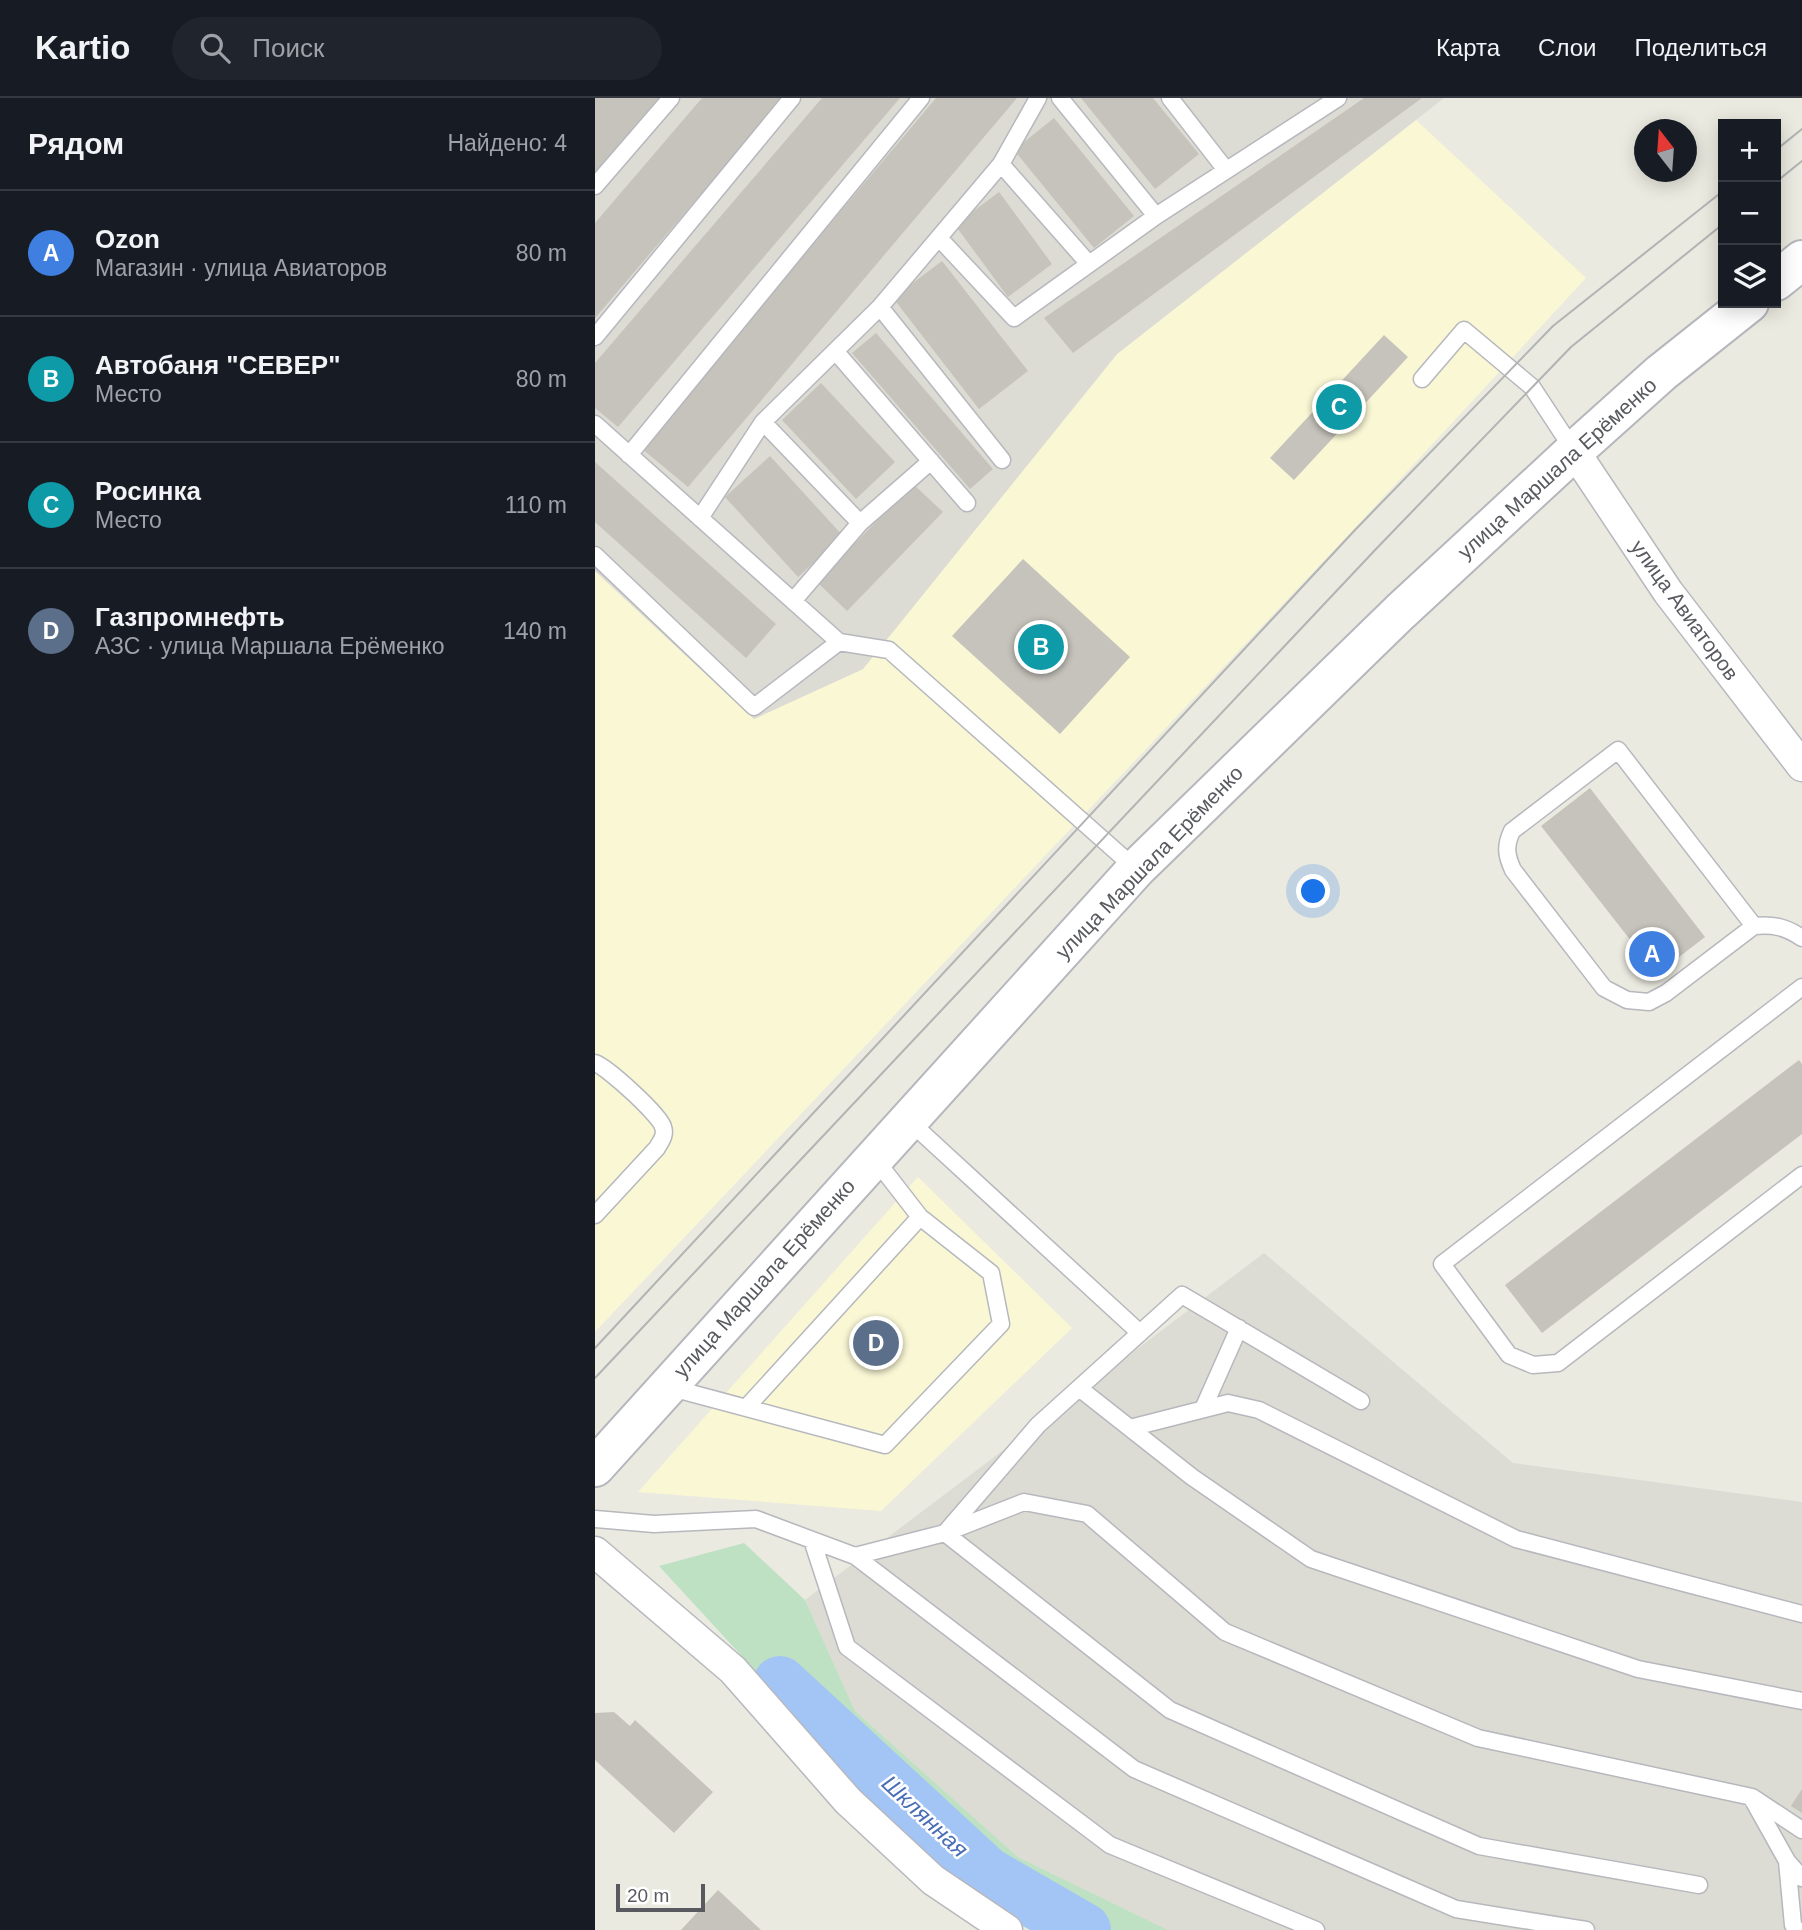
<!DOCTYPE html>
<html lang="ru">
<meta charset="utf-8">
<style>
:root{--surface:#171b24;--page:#20242c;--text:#f1f3f6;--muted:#9ea1a6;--line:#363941;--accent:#d85d38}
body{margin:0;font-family:Helvetica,sans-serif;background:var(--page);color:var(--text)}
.controls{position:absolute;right:21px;top:21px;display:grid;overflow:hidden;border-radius:0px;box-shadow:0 4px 18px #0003}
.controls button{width:63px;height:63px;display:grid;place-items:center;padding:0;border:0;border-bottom:2px solid var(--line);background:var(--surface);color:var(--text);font:35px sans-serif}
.compass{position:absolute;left:1039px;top:21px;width:63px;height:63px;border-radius:50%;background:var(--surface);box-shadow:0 4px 18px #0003;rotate:343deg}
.scale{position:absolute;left:21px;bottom:18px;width:89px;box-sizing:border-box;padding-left:7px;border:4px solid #585a5f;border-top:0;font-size:19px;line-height:24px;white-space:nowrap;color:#585a5f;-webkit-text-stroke:5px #fff;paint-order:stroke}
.you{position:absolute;left:719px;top:794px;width:24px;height:24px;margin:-18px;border:5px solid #fff;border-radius:50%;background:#1a73e8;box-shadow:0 0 0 10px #1a73e833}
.badge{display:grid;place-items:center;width:46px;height:46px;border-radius:50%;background:var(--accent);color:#fff;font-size:23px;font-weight:700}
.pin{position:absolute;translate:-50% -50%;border:4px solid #fff;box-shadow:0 2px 7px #0006}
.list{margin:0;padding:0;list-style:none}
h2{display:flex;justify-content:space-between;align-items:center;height:91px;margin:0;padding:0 28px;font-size:30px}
h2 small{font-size:23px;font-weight:400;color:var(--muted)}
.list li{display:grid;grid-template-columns:46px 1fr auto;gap:21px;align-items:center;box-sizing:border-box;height:126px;padding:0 28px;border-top:2px solid var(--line)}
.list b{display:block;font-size:26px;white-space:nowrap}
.list p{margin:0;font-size:23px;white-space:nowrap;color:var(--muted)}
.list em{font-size:23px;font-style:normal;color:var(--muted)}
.icon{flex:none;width:38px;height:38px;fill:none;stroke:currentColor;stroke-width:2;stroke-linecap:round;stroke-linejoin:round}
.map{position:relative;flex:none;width:1207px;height:1832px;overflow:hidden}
header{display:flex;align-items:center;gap:42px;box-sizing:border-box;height:98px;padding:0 35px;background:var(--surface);border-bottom:2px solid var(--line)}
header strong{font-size:33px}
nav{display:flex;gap:38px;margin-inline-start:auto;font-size:24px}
.search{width:490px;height:63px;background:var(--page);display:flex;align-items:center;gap:18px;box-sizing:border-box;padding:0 24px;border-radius:38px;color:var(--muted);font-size:26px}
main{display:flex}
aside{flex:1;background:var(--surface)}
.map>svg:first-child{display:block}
</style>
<header>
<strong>Kartio</strong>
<div class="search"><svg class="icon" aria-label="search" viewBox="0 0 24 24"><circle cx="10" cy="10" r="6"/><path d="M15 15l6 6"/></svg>Поиск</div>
<nav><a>Карта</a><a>Слои</a><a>Поделиться</a></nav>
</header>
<main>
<aside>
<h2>Рядом<small>Найдено: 4</small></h2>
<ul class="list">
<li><span class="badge" style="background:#3f7fe0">A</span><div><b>Ozon</b><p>Магазин · улица Авиаторов</p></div><em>80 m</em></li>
<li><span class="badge" style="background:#0f9aa8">B</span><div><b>Автобаня &quot;СЕВЕР&quot;</b><p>Место</p></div><em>80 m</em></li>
<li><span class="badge" style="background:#0f9aa8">C</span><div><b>Росинка</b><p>Место</p></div><em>110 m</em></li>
<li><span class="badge" style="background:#5c6f8a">D</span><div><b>Газпромнефть</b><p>АЗС · улица Маршала Ерёменко</p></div><em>140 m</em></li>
</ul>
</aside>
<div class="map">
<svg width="1207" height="1832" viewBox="0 0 1207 1832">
<rect width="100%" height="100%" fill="#eaeae0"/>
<path fill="#faf7d5" d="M821 22 991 180 758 432 0 1234V473L159 621 268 571 522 256Z
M323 1079 477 1230 286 1413 43 1394Z"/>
<path fill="#dcdbd4" d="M0 0H849L522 256 268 571 159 621 0 473Z
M669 1155 918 1365 1207 1404V1832H573L423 1759 260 1613 210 1502Z"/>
<path fill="#bee0c3" d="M149 1445 210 1502 260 1613 423 1759 573 1832H437L333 1761 64 1468Z"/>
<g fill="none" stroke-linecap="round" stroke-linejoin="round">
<path stroke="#a3c5f6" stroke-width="54" d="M185 1585 392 1776 489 1832"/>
</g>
<path fill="#c6c3bc" d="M0 0H65L0 76Z
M107 0H188L0 220V125Z
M227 0H305L23 329 0 310V265Z
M341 0H422L93 389 46 350Z
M486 0H558L604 56 560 91Z
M769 0H827L478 255 449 220Z
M459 20 539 118 499 150 419 52Z
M404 94 457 166 413 199 360 127Z
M347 163 433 273 384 311 298 200Z
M281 235 398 371 375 391 257 255Z
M789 237 813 259 699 382 675 360Z
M226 285 300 364 261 401 187 322Z
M175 358 248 438 203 479 130 399Z
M0 364 181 526 151 560 0 424Z
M318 386 348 414 252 513 222 484Z
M428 461 535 559 465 636 357 538Z
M995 690 1110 839 1062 876 946 728Z
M1204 962 1207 966V1036L947 1235 910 1187Z
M19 1614 35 1628 40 1622 118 1694 79 1735 0 1662V1615Z
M1207 1691V1715L1196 1708Z
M123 1792 166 1832H86Z"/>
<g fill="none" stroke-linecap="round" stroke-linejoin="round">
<defs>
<path id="service" d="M465 0 561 118
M575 0 631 72
M406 66 494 166
M0 88 76 0
M344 140 419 220 561 118 743 0
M285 209 407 362
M0 239 197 0
M241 254 372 405
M827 281 869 232 937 289 979 353
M168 324 265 425
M0 326 244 544
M34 357 326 0
M105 420 168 324 285 209 406 66 443 0
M0 457 159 609 244 544 294 552 541 771
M198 503 265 425 336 363
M1159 828 1023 652 917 733C910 748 911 757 918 772L1009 890 1032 902 1054 904 1071 895 1159 828C1178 826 1191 829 1207 840
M1207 889 847 1166 914 1257 938 1267 963 1265 1207 1077
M0 965C12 969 65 1017 68 1029 71 1037 66 1043 62 1050L0 1117
M313 1022 545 1235
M73 1289 290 1347 406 1226 396 1175 325 1119 280 1061
M484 1290 597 1379 716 1461 1043 1571 1207 1603
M766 1303 587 1197 443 1327 350 1435 575 1612 884 1748 1104 1787
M151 1310 325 1119
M608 1311 644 1230
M535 1330 633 1305 664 1312 921 1441 1207 1516
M0 1421 59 1426 161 1421 260 1458 350 1435 429 1404 492 1416 630 1534 883 1640 1157 1699 1207 1732
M217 1442 252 1549 515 1747 721 1832
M260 1458 539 1671 861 1811 991 1832
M1158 1702 1192 1763 1207 1780
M1192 1763 1198 1827 1202 1832"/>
<path id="minor" d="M979 353 1073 494 1207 668
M0 1454 138 1572 253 1703 338 1782 412 1832"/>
<path id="secondary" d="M1181 183 1207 162
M0 1369 541 771 805 514 979 353 1066 275 1154 205"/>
</defs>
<use href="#service" stroke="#b7b8bd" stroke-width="19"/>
<use href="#minor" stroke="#b7b8bd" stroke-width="33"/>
<use href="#secondary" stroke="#b6b7bd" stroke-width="42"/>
<use href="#service" stroke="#fff" stroke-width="16"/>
<use href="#minor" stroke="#fff" stroke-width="30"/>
<use href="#secondary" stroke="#fff" stroke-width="38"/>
<path stroke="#b2b3b3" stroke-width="2" d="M1181 52 1207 31
M1181 84 1207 63
M0 1250 760 432 958 228 1128 93
M0 1280 781 451 976 249 1128 126"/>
</g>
<g text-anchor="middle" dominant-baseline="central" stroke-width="5" stroke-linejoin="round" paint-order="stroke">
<g font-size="21" fill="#585a5f" stroke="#fff">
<text transform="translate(962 370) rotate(-42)">улица Маршала Ерёменко</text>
<text transform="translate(1090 512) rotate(54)">улица Авиаторов</text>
<text transform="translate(554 764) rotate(-46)">улица Маршала Ерёменко</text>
<text transform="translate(169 1180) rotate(-48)">улица Маршала Ерёменко</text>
</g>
<g font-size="23" font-style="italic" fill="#4a6eb6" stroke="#fff">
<text transform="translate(330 1718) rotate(43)">Шклянная</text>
</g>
</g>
</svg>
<div class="controls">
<button>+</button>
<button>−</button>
<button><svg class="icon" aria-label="layers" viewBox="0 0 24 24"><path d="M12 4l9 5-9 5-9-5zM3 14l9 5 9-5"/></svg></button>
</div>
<svg class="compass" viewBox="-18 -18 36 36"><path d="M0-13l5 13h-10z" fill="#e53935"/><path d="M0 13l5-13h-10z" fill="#9ea1a6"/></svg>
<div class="scale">20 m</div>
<div class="you"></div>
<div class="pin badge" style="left:1057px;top:856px;background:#3f7fe0">A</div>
<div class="pin badge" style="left:446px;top:549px;background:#0f9aa8">B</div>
<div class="pin badge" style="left:744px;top:309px;background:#0f9aa8">C</div>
<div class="pin badge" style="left:281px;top:1245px;background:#5c6f8a">D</div>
</div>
</main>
